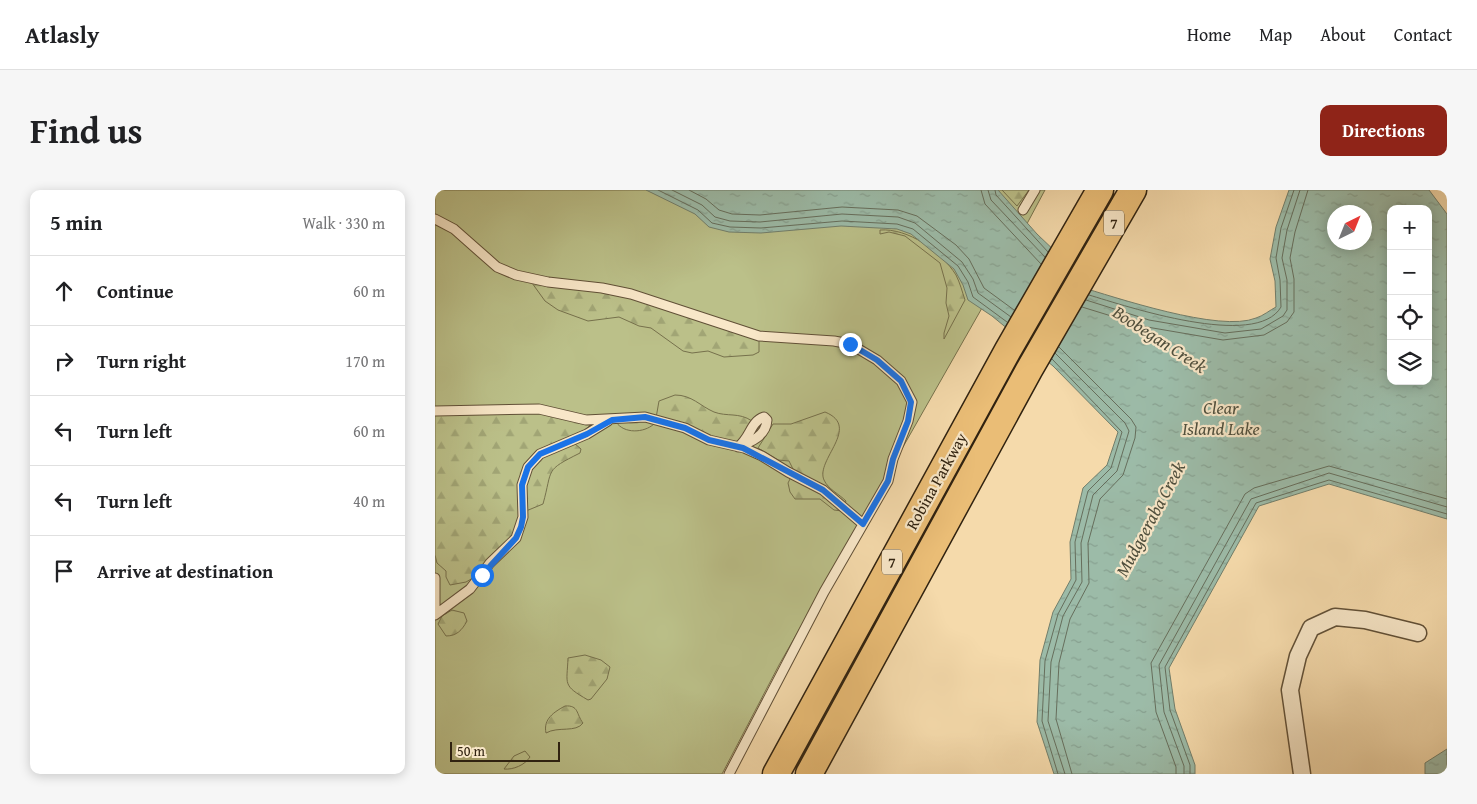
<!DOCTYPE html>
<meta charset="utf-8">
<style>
:root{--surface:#fff;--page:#f6f6f6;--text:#202124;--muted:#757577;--line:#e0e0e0;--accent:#8f2418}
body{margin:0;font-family:"Gentium Book Plus",serif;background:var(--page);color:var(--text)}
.controls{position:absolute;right:15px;top:15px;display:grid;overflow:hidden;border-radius:10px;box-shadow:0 2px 12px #0003}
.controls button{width:45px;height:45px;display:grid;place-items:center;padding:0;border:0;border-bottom:1px solid var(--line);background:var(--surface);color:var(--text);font:25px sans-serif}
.compass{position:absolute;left:892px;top:15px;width:45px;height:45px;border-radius:50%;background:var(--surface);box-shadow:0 2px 12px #0003;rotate:43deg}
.scale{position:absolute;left:15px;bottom:12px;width:110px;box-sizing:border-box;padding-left:5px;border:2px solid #302210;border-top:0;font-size:14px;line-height:18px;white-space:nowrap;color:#302210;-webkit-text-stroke:4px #f8e7c8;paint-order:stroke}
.stop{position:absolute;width:15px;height:15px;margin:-11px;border:4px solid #1a73e8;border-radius:50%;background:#fff}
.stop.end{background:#1a73e8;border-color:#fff;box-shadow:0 1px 5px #0008}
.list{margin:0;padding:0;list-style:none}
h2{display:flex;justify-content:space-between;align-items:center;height:65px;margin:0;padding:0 20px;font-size:21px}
h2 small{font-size:16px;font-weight:400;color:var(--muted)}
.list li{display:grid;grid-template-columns:32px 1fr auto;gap:15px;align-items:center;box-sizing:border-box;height:70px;padding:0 20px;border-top:1px solid var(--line)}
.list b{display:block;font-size:19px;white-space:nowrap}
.list em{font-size:16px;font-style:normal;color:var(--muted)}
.icon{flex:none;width:28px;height:28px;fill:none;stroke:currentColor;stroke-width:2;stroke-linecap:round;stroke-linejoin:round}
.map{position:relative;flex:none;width:1012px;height:584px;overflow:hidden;border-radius:10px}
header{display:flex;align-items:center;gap:30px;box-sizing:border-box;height:70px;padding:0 25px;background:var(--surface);border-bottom:1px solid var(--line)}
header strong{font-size:24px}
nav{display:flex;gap:28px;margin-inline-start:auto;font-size:18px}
.intro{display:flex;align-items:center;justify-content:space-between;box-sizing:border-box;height:120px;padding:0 30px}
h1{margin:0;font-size:35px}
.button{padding:12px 22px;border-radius:10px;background:var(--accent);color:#fff;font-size:18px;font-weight:700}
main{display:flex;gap:30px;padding:0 30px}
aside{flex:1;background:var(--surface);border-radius:10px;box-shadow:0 2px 12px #0003}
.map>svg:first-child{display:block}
</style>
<header>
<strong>Atlasly</strong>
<nav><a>Home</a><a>Map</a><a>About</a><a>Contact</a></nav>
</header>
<div class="intro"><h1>Find us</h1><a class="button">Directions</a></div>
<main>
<aside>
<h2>5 min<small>Walk · 330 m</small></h2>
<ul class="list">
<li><svg class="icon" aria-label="ahead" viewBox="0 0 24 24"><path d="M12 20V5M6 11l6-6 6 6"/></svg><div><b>Continue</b></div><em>60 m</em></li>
<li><svg class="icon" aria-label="right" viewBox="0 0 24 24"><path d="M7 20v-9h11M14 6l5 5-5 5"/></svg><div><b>Turn right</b></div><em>170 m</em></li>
<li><svg class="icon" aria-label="left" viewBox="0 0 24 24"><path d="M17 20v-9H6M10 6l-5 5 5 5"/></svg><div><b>Turn left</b></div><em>60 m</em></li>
<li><svg class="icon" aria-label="left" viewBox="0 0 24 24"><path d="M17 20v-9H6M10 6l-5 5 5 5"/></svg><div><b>Turn left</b></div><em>40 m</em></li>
<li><svg class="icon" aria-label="arrive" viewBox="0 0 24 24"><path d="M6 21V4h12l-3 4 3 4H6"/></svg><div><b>Arrive at destination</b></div></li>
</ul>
</aside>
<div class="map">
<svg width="1012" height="584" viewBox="0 0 1012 584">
<defs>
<pattern id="forest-firs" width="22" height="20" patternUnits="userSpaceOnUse" patternTransform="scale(1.25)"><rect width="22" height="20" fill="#bbc089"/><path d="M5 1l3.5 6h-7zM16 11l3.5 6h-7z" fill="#a1a575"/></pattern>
<pattern id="water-ripples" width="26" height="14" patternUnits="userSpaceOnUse" patternTransform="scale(1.25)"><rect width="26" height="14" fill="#9cbba8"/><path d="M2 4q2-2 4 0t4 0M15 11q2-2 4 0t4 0" fill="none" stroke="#87a090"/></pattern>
</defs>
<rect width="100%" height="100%" fill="#f5daab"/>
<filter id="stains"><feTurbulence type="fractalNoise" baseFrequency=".004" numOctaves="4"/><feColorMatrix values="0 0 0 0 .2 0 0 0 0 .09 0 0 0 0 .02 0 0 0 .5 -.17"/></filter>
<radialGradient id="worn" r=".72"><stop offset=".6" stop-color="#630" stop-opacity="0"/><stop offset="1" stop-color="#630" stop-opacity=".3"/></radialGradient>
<path fill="#bbc089" stroke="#76714c" d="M0 0H610L547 118 344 475 287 584H0Z"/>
<path fill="url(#forest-firs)" stroke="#76714c" d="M567 0H594L582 16Z
M445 40C473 38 506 61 521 85 525 93 527 101 530 110L509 149V143L514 126 511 113 512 98 505 73 470 46 454 42 445 44Z
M100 91 188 105 324 150V162L318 165 289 167 273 161 257 163 248 161 216 138 204 136 184 127 153 131 123 120 110 111 97 93Z
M240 205C257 205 265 216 279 222 292 227 304 222 317 231L313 241 301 254 289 253 221 228 224 211Z
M92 221 149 231 155 235 139 253 146 259 145 263C109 281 118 278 108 314L91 321 77 347 47 375 38 388 31 392 15 395 11 387V381L2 373 0 365V223Z
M390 222C427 237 380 270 389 290 393 299 404 304 411 311L407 321 399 320 385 309H360L355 302 353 293 359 281 354 271 343 270 323 258 338 234H356Z
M211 230 219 234C209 243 189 244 181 232Z
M17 420 29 423 32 431C27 440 22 446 11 446L3 434 7 426Z
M150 465 166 470 175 477 172 489 156 509 153 510C127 495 132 495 133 468Z
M130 516C144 515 141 524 148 533 141 543 123 536 111 543 108 529 119 522 130 516Z
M90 561 95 567C90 575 78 580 69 579L79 566Z"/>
<path fill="url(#water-ripples)" stroke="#717e6b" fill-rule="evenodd" d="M211 0H563L602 44 624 65 642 96C680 107 785 143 821 128 828 126 835 120 841 117L840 91 835 69 841 37 854 0H994L1012 24V329L894 294 824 316 734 478 740 519 760 575V584H619L602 532 605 470 618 422 636 389 635 352 648 298 672 275 683 242 618 176 557 126 533 110 528 95 519 79 476 44 462 39 406 36 326 43 294 42 274 37 260 24ZM956 19H993V191H956ZM899 22H929V52H899Z
M1012 559V584H990V573Z"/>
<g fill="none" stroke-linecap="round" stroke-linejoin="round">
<path stroke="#666e5c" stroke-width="1" d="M223 0 263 20 277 33 295 37 326 38 407 31 462 34 478 39 523 76 533 92 538 107 572 132
M237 0 267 15 280 27 295 31 325 32 407 24 463 27 480 33 527 72 538 89 543 103 576 127
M254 0 271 9 284 20 297 24 325 25 407 17 463 20 482 26 521 55 534 69 549 98 579 120
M546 0 550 14 606 74
M553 0 556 10 610 67
M560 0 561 5 613 62
M654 105C691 116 821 160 846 117L845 90 841 68 846 38 859 0
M651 110 714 130 790 143 826 139 848 126 852 120V90L847 68 852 40 865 0
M647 117 712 137 788 150 829 145 852 132 859 122V89L855 68 860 42 873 0
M624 157 696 229 701 237 700 248 688 285 665 309 653 353 654 393 635 429 624 473 621 529 637 584
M620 163 690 233 694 241 682 281 658 305 646 353 647 392 628 426 616 472 613 531 630 584
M617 169 687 242 676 278 653 301 640 352 641 390 623 424 610 471 607 531 623 584
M741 584V577L721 522 716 473 810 304 819 298 894 276 1012 309
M749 584V576L729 522 724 475 816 309 894 283 1012 317
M755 584V575L735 520 730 477 821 313 894 290 1012 324"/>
<defs>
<path id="service" d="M588 20 600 0
M0 29 19 39 62 77 81 85 113 92 167 98 196 104 324 146 399 151 415 154 442 170 466 191 477 212 473 231 458 269 453 291 389 402 294 584
M0 221 104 219 151 230 210 227 250 238 274 250 309 258 327 266 353 282 388 300 428 334
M329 227 332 230C331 246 316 252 303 257 316 247 315 232 329 227Z
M0 388V419
M0 425 35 399 55 373 81 348 88 327 87 295 93 277 105 264 152 244 173 231"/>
<path id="minor" d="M867 584 855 500 863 466 876 438 900 427 930 430 983 443"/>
<path id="primary" d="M341 584 573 160 665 0
M374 584 594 180 698 0"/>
</defs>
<use href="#service" stroke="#615037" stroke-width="11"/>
<use href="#minor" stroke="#615037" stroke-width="19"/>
<use href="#primary" stroke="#302210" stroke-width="29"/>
<use href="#service" stroke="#f8e7c8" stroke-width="9"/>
<use href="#minor" stroke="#f8e7c8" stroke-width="16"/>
<use href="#primary" stroke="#eabd76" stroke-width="26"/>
</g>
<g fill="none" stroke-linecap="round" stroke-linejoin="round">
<path stroke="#1a73e8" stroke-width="6" d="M47 385 81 348 86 337 88 327 87 295 93 277 105 264 152 244 177 230 210 227 250 238 274 250 308 258 388 300 428 334 453 291 458 269 473 231 476 212 466 191 442 170 415 154"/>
</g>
<g text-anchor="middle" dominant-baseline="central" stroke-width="4.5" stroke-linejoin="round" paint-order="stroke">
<g fill="#f8e7c8" stroke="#6c5d47" stroke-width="1">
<rect x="669" y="20.5" width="20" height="25" rx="4"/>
<rect x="447" y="359.5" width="20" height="25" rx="4"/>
</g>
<g font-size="15" font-weight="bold" fill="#302210">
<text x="679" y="33">7</text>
<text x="457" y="372">7</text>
</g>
<g font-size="16" fill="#302210" stroke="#f8e7c8">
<text transform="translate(501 291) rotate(-61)">Robina Parkway</text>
</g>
<g font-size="18" font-style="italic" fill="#50503e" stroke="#f8e7c8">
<text transform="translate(725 149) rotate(33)">Boobegan Creek</text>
<text x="786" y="217">Clear<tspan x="786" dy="21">Island Lake</tspan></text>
<text transform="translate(715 329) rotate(-62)">Mudgeeraba Creek</text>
</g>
</g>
<rect width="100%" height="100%" filter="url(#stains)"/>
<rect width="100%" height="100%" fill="url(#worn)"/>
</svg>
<div class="controls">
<button>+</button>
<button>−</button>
<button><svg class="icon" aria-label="locate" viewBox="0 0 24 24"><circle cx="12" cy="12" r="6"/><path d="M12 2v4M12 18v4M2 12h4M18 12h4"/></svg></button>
<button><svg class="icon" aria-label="layers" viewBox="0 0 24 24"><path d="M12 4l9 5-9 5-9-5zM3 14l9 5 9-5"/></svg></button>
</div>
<svg class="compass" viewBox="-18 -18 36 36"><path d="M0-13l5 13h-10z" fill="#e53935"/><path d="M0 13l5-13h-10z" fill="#757577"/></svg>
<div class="scale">50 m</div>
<div class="stop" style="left:47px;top:385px"></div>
<div class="stop end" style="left:415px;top:154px"></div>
</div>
</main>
